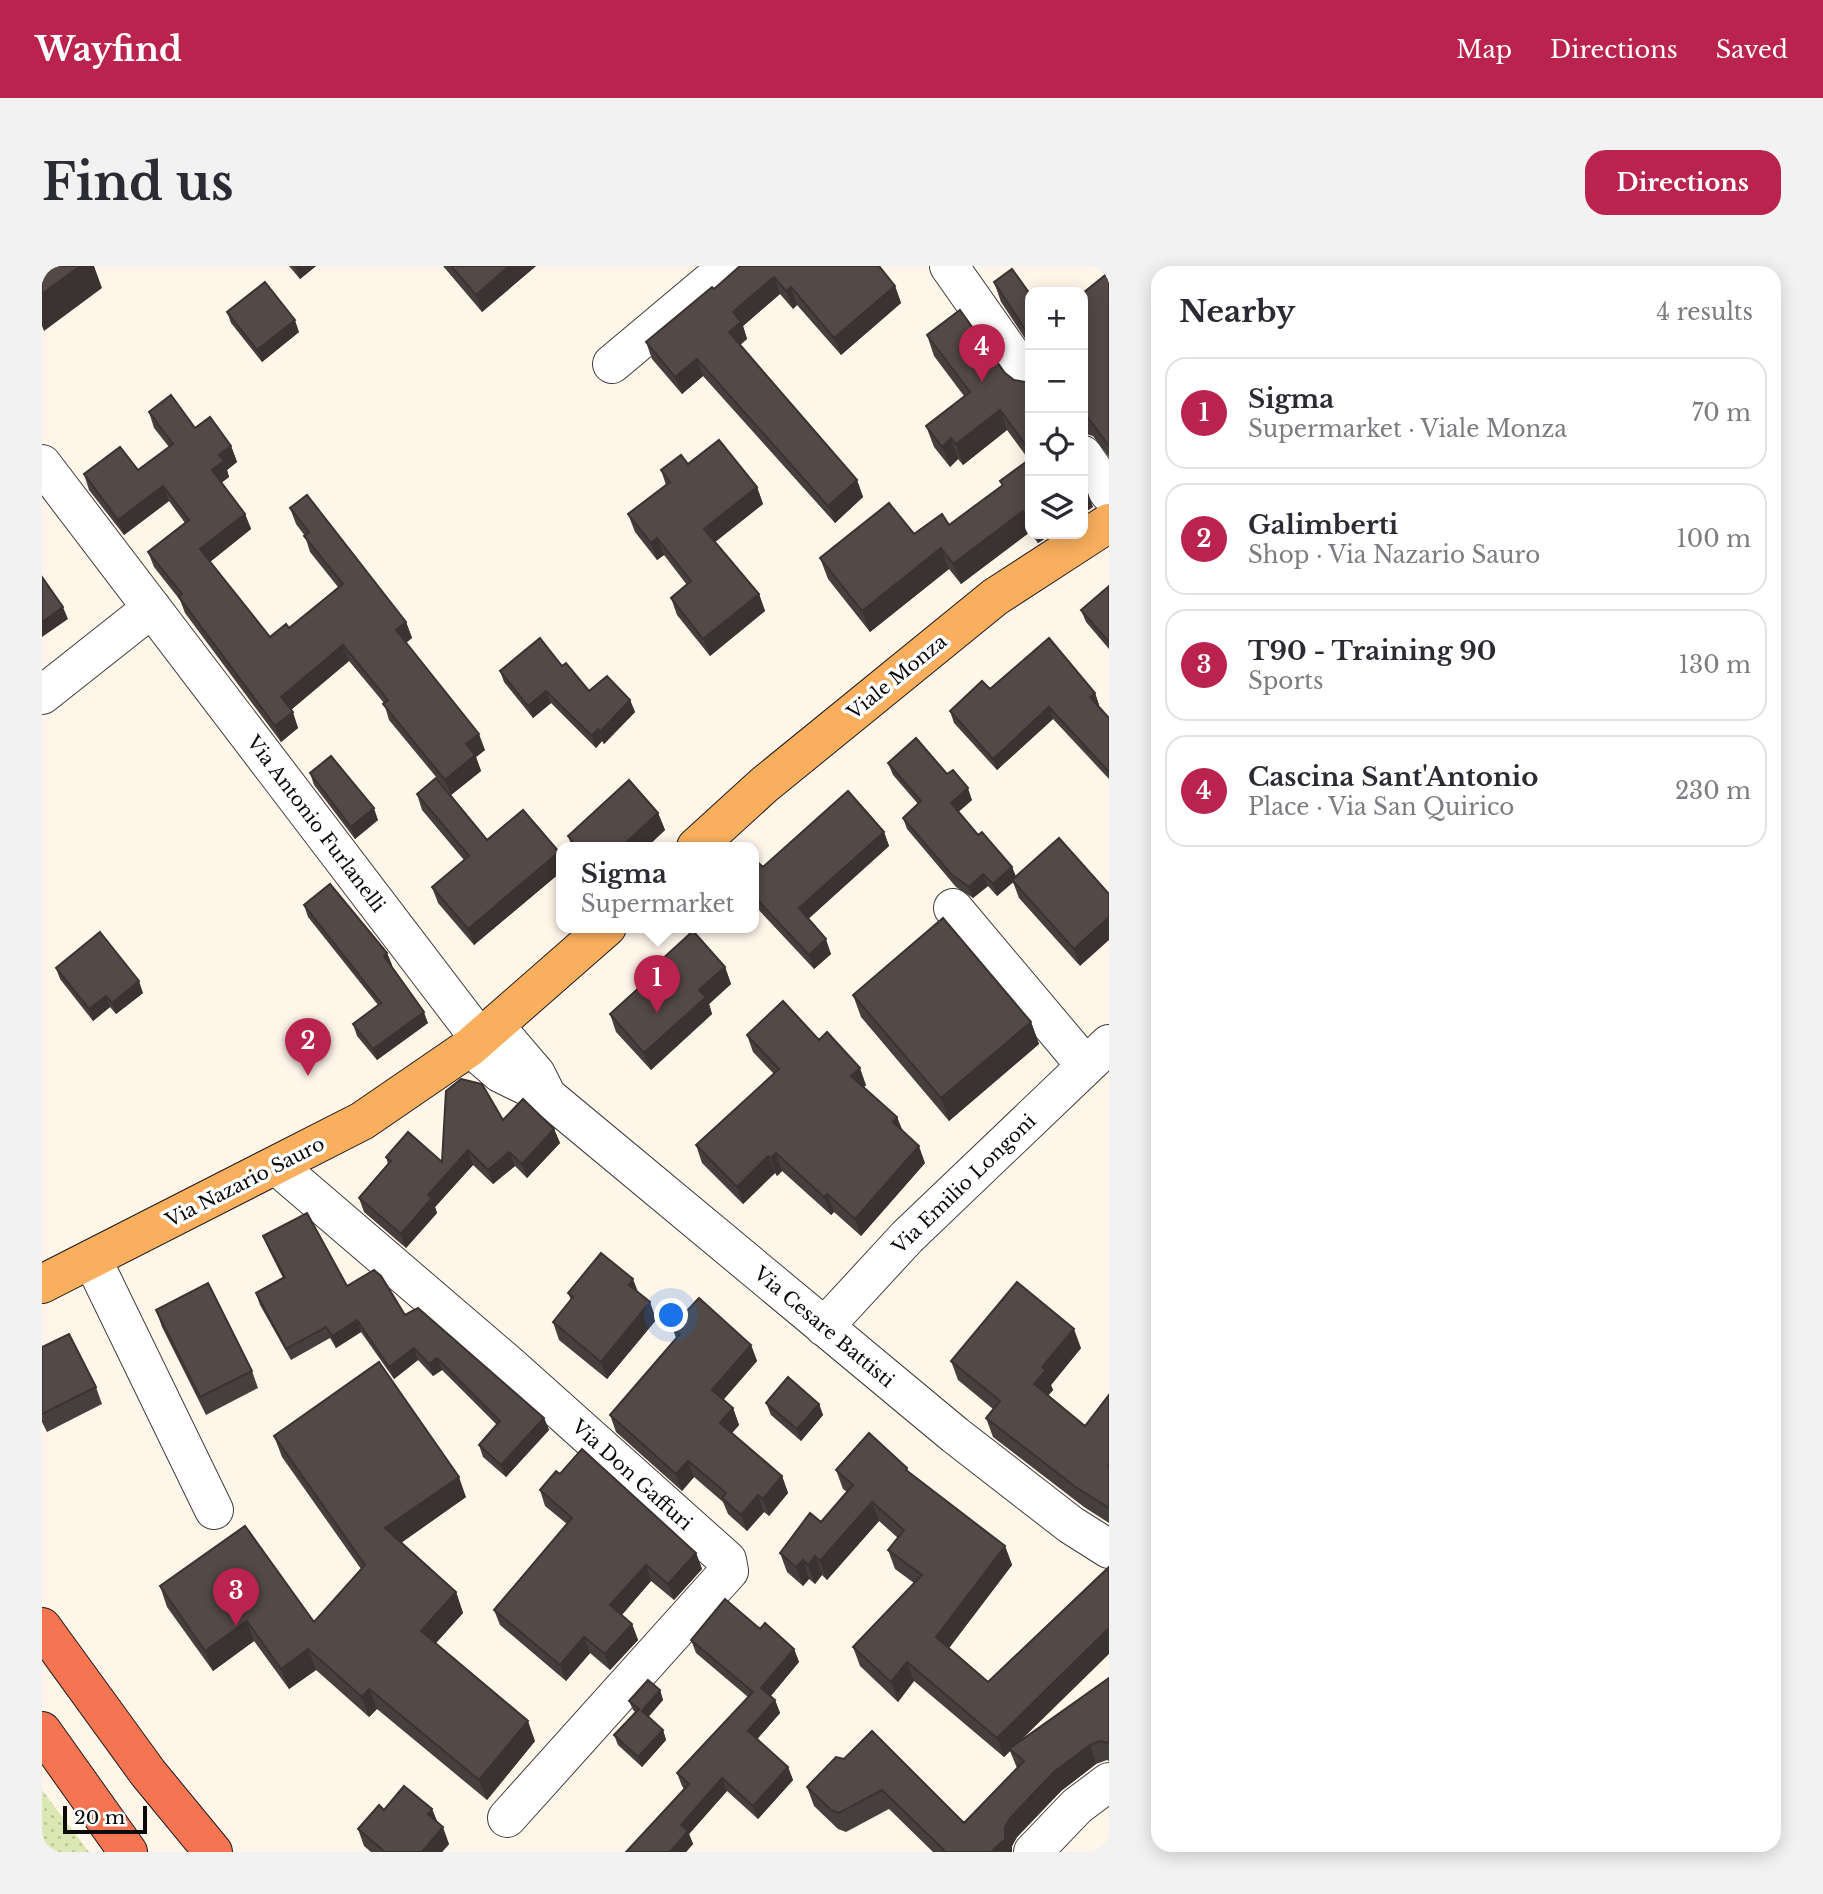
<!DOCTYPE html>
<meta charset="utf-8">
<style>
:root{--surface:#fff;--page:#f2f2f3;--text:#2b2b33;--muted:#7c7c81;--line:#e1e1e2;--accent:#bb234f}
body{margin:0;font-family:"Libre Baskerville",serif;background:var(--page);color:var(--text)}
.controls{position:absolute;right:21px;top:21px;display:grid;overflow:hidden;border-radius:14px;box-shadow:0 4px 18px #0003}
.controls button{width:63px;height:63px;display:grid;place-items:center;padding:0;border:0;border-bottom:2px solid var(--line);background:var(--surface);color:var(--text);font:35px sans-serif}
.scale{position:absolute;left:21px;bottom:18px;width:84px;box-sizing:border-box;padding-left:7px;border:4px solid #0b0b0b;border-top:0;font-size:19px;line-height:24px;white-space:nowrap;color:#0b0b0b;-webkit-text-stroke:5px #fff;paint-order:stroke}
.you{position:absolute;left:630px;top:1050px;width:24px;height:24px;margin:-18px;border:5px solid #fff;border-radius:50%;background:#1a73e8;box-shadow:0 0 0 10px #1a73e833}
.badge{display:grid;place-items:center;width:46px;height:46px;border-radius:50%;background:var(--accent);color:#fff;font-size:23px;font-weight:700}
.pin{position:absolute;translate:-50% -58px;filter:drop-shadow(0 2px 4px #0008)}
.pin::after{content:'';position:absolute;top:37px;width:24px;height:21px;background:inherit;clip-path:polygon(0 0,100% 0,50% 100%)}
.popup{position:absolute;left:514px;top:576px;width:203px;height:91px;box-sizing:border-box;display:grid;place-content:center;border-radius:14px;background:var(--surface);filter:drop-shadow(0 2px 5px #0005);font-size:23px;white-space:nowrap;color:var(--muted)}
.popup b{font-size:26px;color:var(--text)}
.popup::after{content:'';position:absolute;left:50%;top:100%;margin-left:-14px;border:14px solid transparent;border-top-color:var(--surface)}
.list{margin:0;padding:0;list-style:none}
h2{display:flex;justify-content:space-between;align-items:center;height:91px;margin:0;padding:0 28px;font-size:30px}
h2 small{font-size:23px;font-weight:400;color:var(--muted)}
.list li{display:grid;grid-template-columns:46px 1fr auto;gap:21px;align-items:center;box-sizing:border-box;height:112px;margin:0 14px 14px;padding:0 14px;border:2px solid var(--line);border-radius:21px}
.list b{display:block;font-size:26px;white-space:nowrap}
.list p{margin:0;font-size:23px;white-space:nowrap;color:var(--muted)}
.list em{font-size:23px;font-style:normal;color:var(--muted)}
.icon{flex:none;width:38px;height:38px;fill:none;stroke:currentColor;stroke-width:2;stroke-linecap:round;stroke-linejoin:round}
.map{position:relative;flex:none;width:1067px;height:1586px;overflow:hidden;border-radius:21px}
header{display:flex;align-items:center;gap:42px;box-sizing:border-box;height:98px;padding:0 35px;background:var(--accent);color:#fff}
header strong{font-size:33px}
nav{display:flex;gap:38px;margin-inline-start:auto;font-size:24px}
.intro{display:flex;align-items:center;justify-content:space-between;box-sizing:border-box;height:168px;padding:0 42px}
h1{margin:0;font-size:49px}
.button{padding:18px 32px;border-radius:21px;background:var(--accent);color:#fff;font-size:24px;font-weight:700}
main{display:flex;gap:42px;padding:0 42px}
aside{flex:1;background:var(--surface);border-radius:21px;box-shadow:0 4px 18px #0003}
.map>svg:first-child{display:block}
</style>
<header>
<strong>Wayfind</strong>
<nav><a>Map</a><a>Directions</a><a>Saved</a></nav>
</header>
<div class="intro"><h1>Find us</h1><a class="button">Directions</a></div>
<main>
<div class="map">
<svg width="1067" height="1586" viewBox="0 0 1067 1586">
<defs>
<pattern id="grass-dots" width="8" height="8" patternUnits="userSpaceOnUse" patternTransform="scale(1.75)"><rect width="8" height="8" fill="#dce8b3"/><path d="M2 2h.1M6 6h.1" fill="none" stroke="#bbc699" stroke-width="1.8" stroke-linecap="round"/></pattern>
</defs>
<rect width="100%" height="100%" fill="#fff5e9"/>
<path fill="url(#grass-dots)" d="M0 1524 47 1586H0Z"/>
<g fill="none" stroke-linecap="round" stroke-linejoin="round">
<defs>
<path id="minor" d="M907 0 988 115
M570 98 687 0
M1041 189 1067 227
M0 198 438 773
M0 429 110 342
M911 642 1044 800
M453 760 494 808 505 830
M428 781 458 807 505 830 913 1169 1029 1259 1067 1283
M235 900 467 1099 685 1294 687 1305 465 1552
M50 993 172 1244
M782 1061 865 971 1067 778
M991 1586 1035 1540 1067 1516"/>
<path id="major" d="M654 581 722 519 953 331 1067 257
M0 1018 320 855 428 781 565 661"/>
<path id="highway" d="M0 1361 106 1507 171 1586
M0 1465 86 1586"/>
</defs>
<use href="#minor" stroke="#3e3e3e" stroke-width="40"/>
<use href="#major" stroke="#1c1c1c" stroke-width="40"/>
<use href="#highway" stroke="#1c1c1c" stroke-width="40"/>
<use href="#minor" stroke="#fff" stroke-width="38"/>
<use href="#major" stroke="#f9af5e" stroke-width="38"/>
<use href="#highway" stroke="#f57451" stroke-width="38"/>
</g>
<path fill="#473f3d" d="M247 0H274L258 13Z
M401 0H494L440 46Z
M698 0 853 20 859 37 799 89 755 39 751 43 738 28 701 60 705 73 698 79 815 214 821 231 793 257 661 110 640 128 610 93 604 76 672 23Z
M1057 0H1067V191L1051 170 1041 167V27L1063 9Z
M952 16 988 28V80L959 36Z
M185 46 257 66 220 96 189 57Z
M885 69 963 107 972 114 983 116 988 114V266L919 318 907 303 828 366 786 313 778 292 907 259 960 220 958 215 987 194 965 164 921 199 916 193 908 201 892 181 884 160 922 130 892 90Z
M107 146 153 162 189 180 195 196 185 204 187 211 179 217 203 248 209 263 168 296 228 371 247 362 296 321 268 286 263 270 254 258 248 242 364 356 370 372 364 377 443 484 434 491 439 505 409 529 347 454 342 437 307 395 249 444 256 462 239 476 143 347 138 334 112 301 106 286 143 257 127 235 82 269 47 224 42 208 96 204 127 181 112 162Z
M646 198 715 221 721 238 673 276 717 328 723 345 668 390 635 349 629 332 645 319 622 289 615 294 593 266 586 248 624 219 619 204Z
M989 268H1010L996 277Z
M1067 320V383L1044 356 1039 344Z
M520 400 547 425 588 434 593 446 562 478 560 475 554 482 509 437 491 452 462 416 458 405Z
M948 423 1053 427 1057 439 1056 440 1067 452V513L1011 453 955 504 912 457 908 445Z
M846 497 905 508 930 534 916 546 936 569 970 601 974 611 1017 572 1038 700 977 632 971 616 955 630 946 620 931 632 914 621 865 563 861 552 876 538 851 509Z
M268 507 336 554 313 573 272 519Z
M375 528 445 574 517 586 519 591V606L432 679 396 637 390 621 422 594 380 544Z
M616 547 623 564 605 581H530L526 570Z
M842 566 847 580 766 653 789 688 772 703 714 641 711 643V592L721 601Z
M262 639 345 687 350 699 349 700 386 757 335 794 315 770 311 758 336 739 266 651Z
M683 701 689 718 667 738 670 748 609 804 574 766 568 748 608 711 606 706Z
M14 702 101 727 74 748 68 741 51 755 18 713Z
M811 729 989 756 997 778 907 855 819 751Z
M705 769 777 774 824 819 822 821 855 851 860 865 883 897 819 970 792 946 789 949 740 905 735 910 733 907 701 938 660 897 654 879 732 808 711 786Z
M461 854 512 863 518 877 485 912 473 900 451 918 431 899 393 941 395 947 364 982 322 946 317 932 346 898 344 891 400 896Z
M221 970 305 1020 363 1049 502 1152 507 1164 464 1211 441 1191 437 1179 455 1159 400 1104 391 1110 376 1094 352 1113 319 1066 294 1082 288 1072 249 1094 218 1039 214 1027 241 1012 226 982Z
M526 1027H596L608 1036 614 1054 565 1113 517 1074 511 1056 529 1034Z
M114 1044 210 1105 216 1122 164 1149 120 1061Z
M630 1061 709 1079 715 1095 681 1134 691 1142 697 1159 690 1167 740 1210 746 1227 727 1250 722 1246 705 1265 686 1248 681 1236 652 1211 640 1225 574 1166 568 1149 634 1072Z
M0 1081 54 1121 60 1138 5 1166 0 1156Z
M1039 1082 1009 1119 1011 1124 1006 1130 1043 1160 1067 1129V1257L1042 1241 951 1171 944 1152 951 1143 916 1114 909 1095Z
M724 1137 777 1138 781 1149 759 1175 729 1149Z
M232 1170 424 1231 359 1277 414 1326 421 1347 393 1378 493 1475 445 1534 335 1443 327 1451 274 1404 247 1423 212 1375 171 1405 125 1341 118 1320 272 1356 319 1303 240 1191Z
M865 1202 867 1207 963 1280 970 1299 907 1382 978 1475 1067 1412V1495L1065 1494 1054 1498 1019 1525 975 1571 970 1580V1586H891L847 1543 804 1566 796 1563 772 1540 765 1521 794 1491 922 1557 975 1502 968 1485 962 1491 872 1415 856 1436 818 1400 811 1381 872 1317 853 1303 846 1284 856 1272 837 1255 785 1314 780 1309 773 1318 767 1313 761 1320 745 1306 738 1287 779 1256 805 1226 801 1223 794 1204Z
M518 1208 654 1287 660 1303 632 1334 609 1315 580 1349 590 1358 596 1374 568 1404 548 1387 524 1415 458 1359 452 1344 525 1258 503 1240 498 1224Z
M718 1363 752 1383 757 1396 728 1430 733 1434 738 1447 715 1473 746 1501 751 1514 716 1553 685 1525 647 1568 651 1578 644 1586H584L642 1523 640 1520 635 1507 706 1431 654 1387 649 1374Z
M618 1424 621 1434 606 1451 621 1464 624 1474 600 1501 576 1479 572 1469 593 1446 591 1444 587 1435Z
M390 1543 395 1555 407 1578 400 1586H329L322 1580 316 1563 342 1544Z"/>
<path fill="#3a3332" d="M38 0H52L60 22 2 65 0 60V28Z
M253 0H274L258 13Z
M467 0H494L440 46 434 29Z
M732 11 738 28 701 60 705 73 693 83 687 66 691 46Z
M853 20 859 37 799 89 792 72Z
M749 21 755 39 751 43 744 25Z
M253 54 257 66 220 96 215 84Z
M655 93 661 110 640 128 633 111Z
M958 144 965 164 921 199 914 178Z
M909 172 916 193 908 201 900 181Z
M189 180 195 196 185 204 187 211 175 220 170 204 177 189Z
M815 214 821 231 793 257 786 240Z
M121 220 127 235 82 269 76 254Z
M715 221 721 238 668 280 662 263Z
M1044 221 1051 241 1041 248V222Z
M981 245 988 266 919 318 911 298Z
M203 248 209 263 164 299 158 283Z
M993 268H1010L996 277Z
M615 272 622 289 615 294 609 277Z
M899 282 907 303 828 366 820 345Z
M717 328 723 345 668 390 661 373Z
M21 341 26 353 0 371V356Z
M364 356 370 372 359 380 354 364Z
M301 379 307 395 245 447 239 431Z
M504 425 509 437 491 452 486 440Z
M1053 427 1057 439 1052 443 1048 431Z
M588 434 593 446 562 478 558 466Z
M1007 441 1011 453 955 504 951 493Z
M251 446 256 462 239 476 233 460Z
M556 463 560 475 554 482 550 470Z
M437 468 443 484 434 491 439 505 409 529 403 514 424 478Z
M926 522 930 534 913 549 909 537Z
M332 542 336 554 313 573 309 561Z
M616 547 623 564 605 581H579Z
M842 566 847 580 763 656 757 642Z
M517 586 519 591V606L432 679 426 663Z
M970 601 975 613 955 630 951 618Z
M941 608 946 620 931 632 927 621Z
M1067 651V674L1038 700 1032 683Z
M784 673 789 688 772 703 767 689Z
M345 687 350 699 346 702 342 690Z
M683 701 689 718 667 738 670 748 609 804 602 787 657 724Z
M97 715 101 727 74 748 70 737Z
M64 730 68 741 51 755 47 743Z
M382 746 386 757 335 794 331 783Z
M989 756 997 778 907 855 899 832Z
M818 802 824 819 815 827 809 810Z
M855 851 862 868 851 856Z
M512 863 518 877 485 912 480 898Z
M877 880 883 897 819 970 813 953Z
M426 884 431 899 393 941 395 947 364 982 359 968 386 929Z
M467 886 473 900 451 918 446 904Z
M734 887 740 905 735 910 729 892Z
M726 890 733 907 701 938 695 921Z
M785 928 792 946 789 949 782 931Z
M591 1013 598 1031 587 1019Z
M608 1036 614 1054 565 1113 559 1096Z
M315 1054 319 1066 294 1082 290 1070Z
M1032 1063 1039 1082 1009 1119 1011 1124 999 1137 992 1118 1000 1101Z
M709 1079 715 1095 676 1140 670 1124Z
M372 1082 376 1094 352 1113 347 1101Z
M395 1092 400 1104 391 1110 387 1098Z
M777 1138 781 1149 759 1175 755 1163Z
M691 1142 697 1159 684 1174 678 1157Z
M502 1152 507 1164 464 1211 459 1199Z
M646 1195 652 1211 640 1225 634 1208Z
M740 1210 746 1227 727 1250 721 1233Z
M417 1211 424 1231 350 1283 343 1262Z
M716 1229 722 1246 705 1265 699 1249Z
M830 1236 837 1255 785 1314 778 1295Z
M963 1280 970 1299 901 1390 894 1371Z
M654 1287 660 1303 632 1334 626 1318Z
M773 1290 780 1309 773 1318 766 1299Z
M761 1294 767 1313 761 1320 754 1301Z
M604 1299 609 1315 574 1355 568 1339Z
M414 1326 421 1347 386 1386 379 1365Z
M205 1355 212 1375 171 1405 163 1385Z
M590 1358 596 1374 568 1404 563 1388Z
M1067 1362V1388L969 1484 967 1483 968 1485 962 1491 955 1472Z
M542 1371 548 1387 524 1415 518 1399Z
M266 1383 274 1404 247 1423 239 1403Z
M752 1383 757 1396 724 1436 719 1422Z
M865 1396 872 1415 856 1436 849 1416Z
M327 1423 335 1443 327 1451 320 1431Z
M618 1424 621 1434 603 1455 600 1445Z
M733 1434 738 1447 711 1478 706 1465Z
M486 1455 493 1475 445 1534 437 1514Z
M621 1464 624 1474 600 1501 596 1491Z
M1048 1479 1054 1498 1019 1525 975 1571 970 1580V1586H949L968 1552 1012 1506Z
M746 1501 751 1514 716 1553 711 1540Z
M680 1512 685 1525 647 1568 651 1578 644 1586H628L639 1559Z
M390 1543 397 1560 386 1548Z
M401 1561 407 1578 400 1586H380Z"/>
<path fill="#534947" stroke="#3a3332" stroke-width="2" d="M0 0H38L0 28Z
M409 0H467L434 29Z
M698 0H837L853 20 792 72 749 21 744 25 732 11 691 46 699 56 687 66 815 214 786 240 655 93 633 111 604 76 670 21 672 23Z
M970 3 988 28V71L952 16Z
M1067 6V180L1044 149 1041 148V27Z
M223 16 253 54 215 84 185 46Z
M918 44 963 107 972 114 983 116 988 114V185L958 144 914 178 909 172 900 181 884 160 928 126 885 69Z
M129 129 153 162 168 151 189 180 177 189 182 195 170 204 203 248 158 283 228 371 244 358 247 362 301 318 262 270 267 266 248 242 265 229 364 356 354 364 437 468 424 478 433 489 403 514 341 438 346 434 301 379 239 431 251 446 233 460 137 331 140 328 106 286 147 254 121 220 76 254 42 208 78 181 96 204 131 178 107 146Z
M677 174 715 221 662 263 717 328 661 373 629 332 649 315 615 272 609 277 586 248 628 216 619 204 639 189 646 198Z
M988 193V256L981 245 911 298 899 282 820 345 778 292 847 237 872 268 900 248 907 259 961 219 958 215Z
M0 311 21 341 0 356Z
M1067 320V376L1039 344Z
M498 372 520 400 524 397 547 425 565 410 588 434 558 466 556 463 550 470 504 425 486 440 458 405Z
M1007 372 1053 427 1048 431 1067 452V506L1007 441 951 493 908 445 940 415 948 423Z
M874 472 905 508 911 504 926 522 909 537 936 569 940 566 970 601 951 618 941 608 927 621 910 609 861 552 879 535 846 497Z
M289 490 332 542 309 561 268 507Z
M394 512 445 574 481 544 517 586 426 663 390 621 427 590 375 528Z
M587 514 616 547 579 581H536L526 570Z
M806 525 842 566 757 642 784 673 767 689 711 629V592L721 601Z
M1017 572 1067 628V651L1032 683 970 614Z
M288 618 345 687 342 690 382 746 331 783 311 758 339 737 262 639Z
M901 652 989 756 899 832 811 729Z
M651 665 683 701 657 724 664 731 602 787 568 748 610 710 606 706Z
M58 666 97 715 70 737 64 730 47 743 14 702Z
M741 735 777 774 785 766 818 802 809 810 855 851 851 856 877 880 813 953 785 928 782 931 734 887 729 892 726 890 695 921 654 879 737 803 705 769Z
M419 813 440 818 461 854 481 833 512 863 480 898 467 886 446 904 426 884 386 929 390 932 359 968 317 932 349 895 344 891 366 866 400 896 404 825Z
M265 947 305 1020 332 1004 339 1010 363 1049 376 1042 502 1152 459 1199 437 1179 458 1155 395 1092 387 1098 372 1082 347 1101 315 1054 290 1070 284 1061 244 1083 214 1027 243 1011 221 970Z
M559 987 591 1013 587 1019 608 1036 559 1096 511 1056 531 1031 526 1027Z
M975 1016 1032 1063 1000 1101 1004 1104 992 1118 1043 1160 1067 1129V1198L1066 1199 1067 1200V1242L1035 1222 944 1152 958 1135 909 1095Z
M166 1017 210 1105 158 1131 114 1044Z
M657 1032 709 1079 670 1124 691 1142 678 1157 740 1210 721 1233 716 1229 699 1249 680 1232 684 1227 646 1195 634 1208 568 1149 638 1068 630 1061Z
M27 1068 54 1121 0 1148V1081Z
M337 1096 417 1211 343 1262 414 1326 379 1365 486 1455 437 1514 327 1423 320 1431 266 1383 239 1403 205 1355 163 1385 118 1320 203 1260 272 1356 323 1299 232 1170Z
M746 1111 777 1138 755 1163 724 1137Z
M827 1167 865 1202 864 1204 963 1280 894 1371 946 1416 1067 1301V1362L955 1472 865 1396 849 1416 811 1381 880 1309 846 1284 862 1264 830 1236 778 1295 773 1290 766 1299 761 1294 754 1301 738 1287 768 1247 779 1256 811 1219 794 1204Z
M540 1183 654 1287 626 1318 604 1299 568 1339 590 1358 563 1388 542 1371 518 1399 452 1344 530 1252 498 1224 514 1205 518 1208Z
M683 1333 718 1363 723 1357 752 1383 719 1422 733 1434 706 1465 746 1501 711 1540 680 1512 639 1559 646 1565 628 1586H584L647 1518 635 1507 711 1426 649 1374Z
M1067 1412V1477L1058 1475 1048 1479 1012 1506 968 1552 963 1561V1573L949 1586H900L902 1584 840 1524 797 1547 789 1544 765 1521 794 1491 802 1493 830 1465 922 1557 982 1495 967 1483Z
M606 1414 618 1424 600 1445 621 1464 596 1491 572 1469 597 1443 587 1435Z
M362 1520 390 1543 386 1548 401 1561 380 1586H343L316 1563 337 1539 342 1544Z"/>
<g text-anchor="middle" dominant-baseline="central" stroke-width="7" stroke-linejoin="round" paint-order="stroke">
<g font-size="19" fill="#0b0b0b" stroke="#fff">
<text transform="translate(855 411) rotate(-39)">Viale Monza</text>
<text transform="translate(274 558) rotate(53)">Via Antonio Furlanelli</text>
<text transform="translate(203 916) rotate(-27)">Via Nazario Sauro</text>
<text transform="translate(922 918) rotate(-44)">Via Emilio Longoni</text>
<text transform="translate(782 1061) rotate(40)">Via Cesare Battisti</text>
<text transform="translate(590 1209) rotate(42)">Via Don Gaffuri</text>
</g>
</g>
</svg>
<div class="controls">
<button>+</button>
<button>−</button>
<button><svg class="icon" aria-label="locate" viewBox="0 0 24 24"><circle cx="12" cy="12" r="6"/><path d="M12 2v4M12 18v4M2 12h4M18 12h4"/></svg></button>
<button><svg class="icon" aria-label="layers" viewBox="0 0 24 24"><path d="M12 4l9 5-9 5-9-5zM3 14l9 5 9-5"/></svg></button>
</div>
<div class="scale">20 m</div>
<div class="you"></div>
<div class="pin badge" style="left:615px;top:747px">1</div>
<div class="popup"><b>Sigma</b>Supermarket</div>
<div class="pin badge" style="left:266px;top:810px">2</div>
<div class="pin badge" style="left:194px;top:1360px">3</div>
<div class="pin badge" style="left:940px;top:116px">4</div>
</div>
<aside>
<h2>Nearby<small>4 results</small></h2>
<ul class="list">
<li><span class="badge">1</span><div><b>Sigma</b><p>Supermarket · Viale Monza</p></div><em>70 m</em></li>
<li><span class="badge">2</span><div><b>Galimberti</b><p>Shop · Via Nazario Sauro</p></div><em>100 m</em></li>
<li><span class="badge">3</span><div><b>T90 - Training 90</b><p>Sports</p></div><em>130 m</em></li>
<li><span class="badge">4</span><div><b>Cascina Sant'Antonio</b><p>Place · Via San Quirico</p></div><em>230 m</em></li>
</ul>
</aside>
</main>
